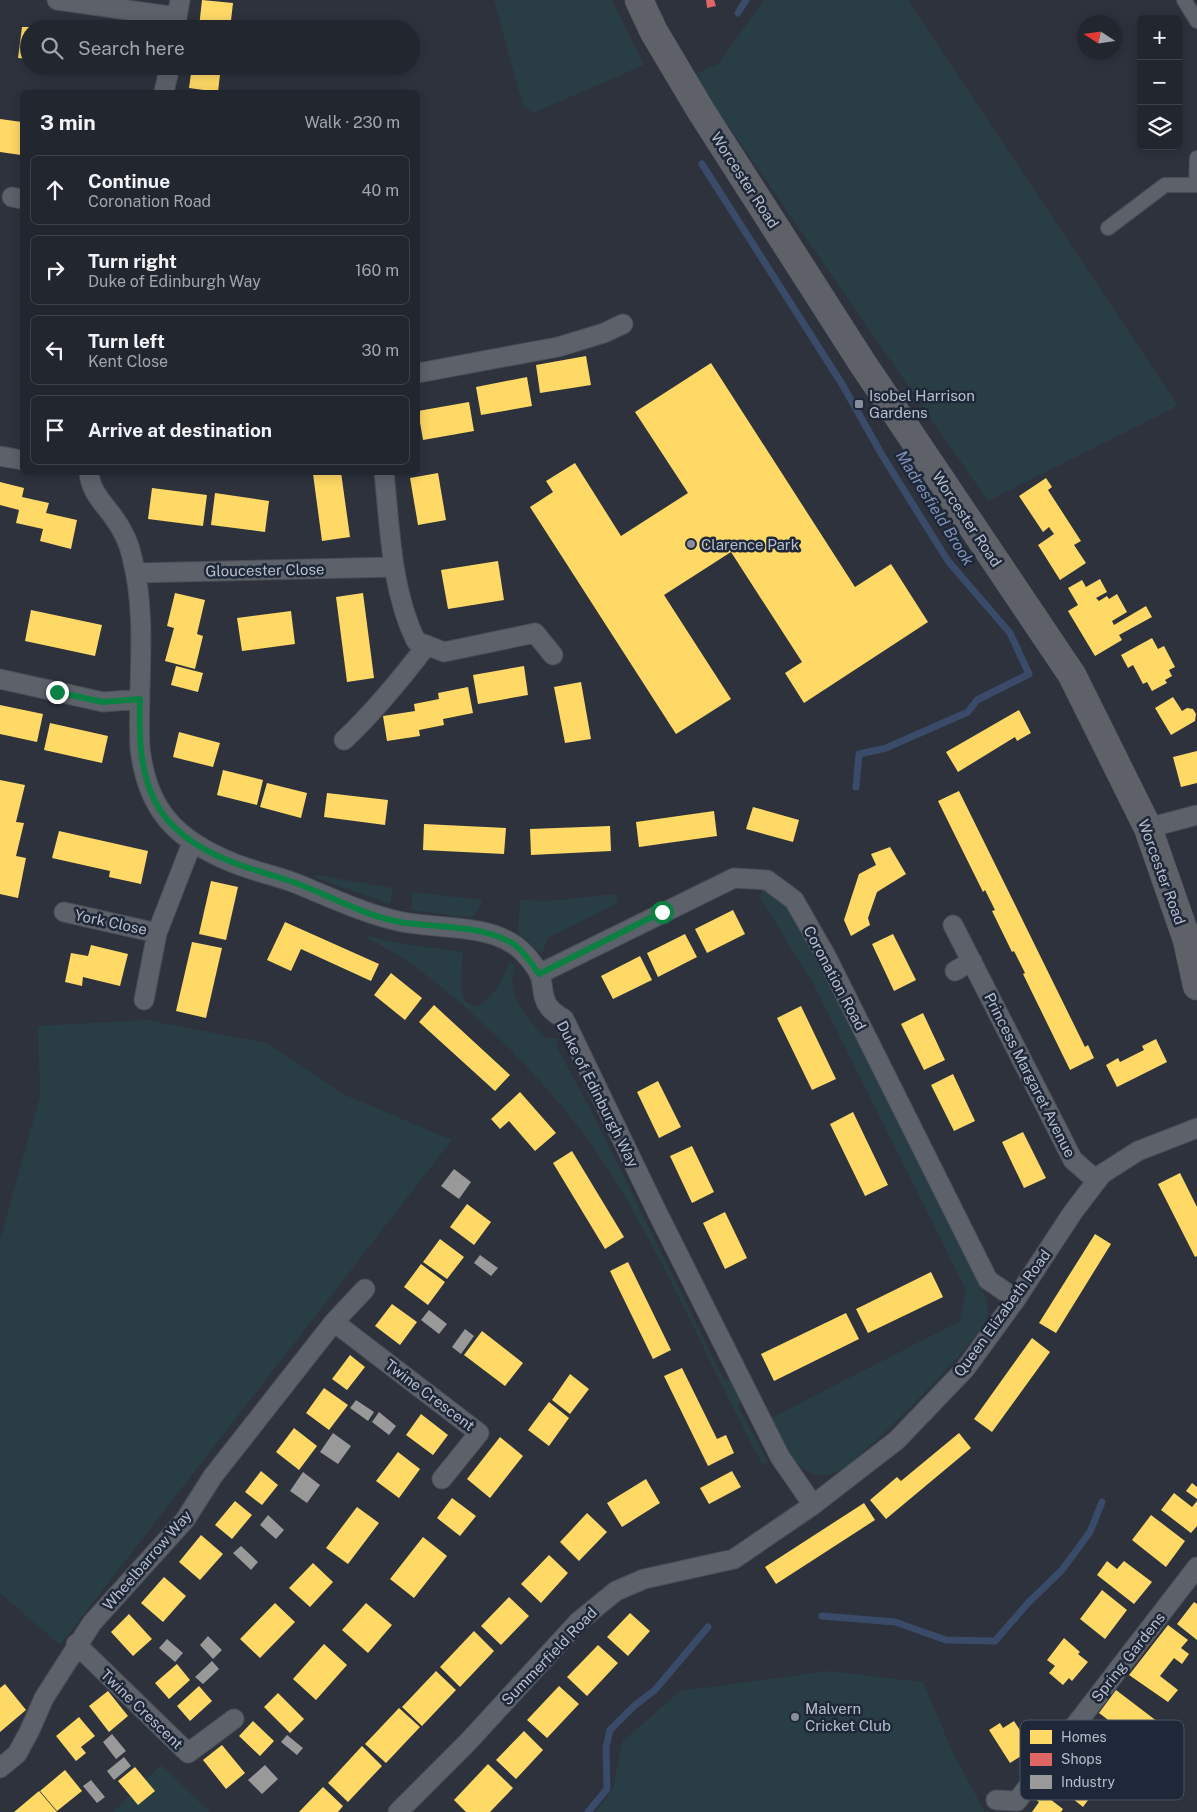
<!DOCTYPE html>
<meta charset="utf-8">
<style>
:root{--surface:#22262e;--page:#2e323a;--text:#f1f3f6;--muted:#a2a5aa;--line:#3f434a}
body{margin:0;font-family:"Public Sans",sans-serif;background:var(--page);color:var(--text)}
.controls{position:absolute;right:15px;top:15px;display:grid;overflow:hidden;border-radius:8px;box-shadow:0 2px 12px #0003}
.controls button{width:45px;height:45px;display:grid;place-items:center;padding:0;border:0;border-bottom:1px solid var(--line);background:var(--surface);color:var(--text);font:25px sans-serif}
.compass{position:absolute;left:1077px;top:15px;width:45px;height:45px;border-radius:50%;background:var(--surface);box-shadow:0 2px 12px #0003;rotate:282deg}
.stop{position:absolute;width:15px;height:15px;margin:-11px;border:4px solid #0b8043;border-radius:50%;background:#fff}
.stop.end{background:#0b8043;border-color:#fff;box-shadow:0 1px 5px #0008}
.list{margin:0;padding:0;list-style:none}
h2{display:flex;justify-content:space-between;align-items:center;height:65px;margin:0;padding:0 20px;font-size:21px}
h2 small{font-size:16px;font-weight:400;color:var(--muted)}
.list li{display:grid;grid-template-columns:32px 1fr auto;gap:15px;align-items:center;box-sizing:border-box;height:70px;margin:0 10px 10px;padding:0 10px;border:1px solid var(--line);border-radius:8px}
.list b{display:block;font-size:19px;white-space:nowrap}
.list p{margin:0;font-size:16px;white-space:nowrap;color:var(--muted)}
.list em{font-size:16px;font-style:normal;color:var(--muted)}
.icon{flex:none;width:28px;height:28px;fill:none;stroke:currentColor;stroke-width:2;stroke-linecap:round;stroke-linejoin:round}
.map{position:relative;flex:none;width:1197px;height:1812px;overflow:hidden}
.search{position:absolute;background:var(--surface);box-shadow:0 2px 12px #0003;left:20px;top:20px;width:400px;height:55px;display:flex;align-items:center;gap:12px;box-sizing:border-box;padding:0 18px;border-radius:28px;color:var(--muted);font-size:19px}
.panel{position:absolute;background:var(--surface);box-shadow:0 2px 12px #0003;left:20px;top:90px;width:400px;height:385px;border-radius:8px}
.map>svg:first-child{display:block}
</style>
<div class="map">
<svg width="1197" height="1812" viewBox="0 0 1197 1812">
<rect width="100%" height="100%" fill="#2d323d"/>
<path fill="#293d44" d="M494 0H612L644 65 533 113 523 106Z
M764 0H908L1178 406 988 501 693 75 718 64Z
M316 875 393 888 390 904 316 878Z
M762 888 791 907 977 1279C983 1291 990 1304 987 1318 983 1338 860 1461 839 1471 832 1475 822 1477 814 1474 792 1467 782 1437 771 1418L960 1321 966 1290 814 985 760 898Z
M412 892 483 900 473 918 411 910Z
M614 894 618 903 548 938 542 953C532 949 528 939 518 933L520 900 550 901Z
M361 934 397 943 463 952 461 988 466 1002 477 1007C495 995 502 981 510 961L515 967C505 994 527 1020 546 1038L559 1039 556 1045 592 1112 724 1380 733 1377 742 1395 738 1406 768 1462 762 1464C709 1364 665 1258 604 1163 556 1090 481 1015 410 963 395 952 377 944 361 934Z
M147 1020 267 1043 343 1094 452 1140 60 1645 0 1593V1240L40 1096 38 1026Z
M829 1671 923 1682 953 1753 985 1812H595L613 1789 622 1742 680 1691Z
M161 1765 210 1812H113Z"/>
<path fill="#ffd966" d="M202 0 233 3 230 29 199 27Z
M22 27H29V59L18 58Z
M192 66H221L218 92 189 88Z
M0 119 22 122 21 155 0 152Z
M586 356 591 385 540 393 536 365Z
M711 363 855 587 891 564 928 622 804 703 785 673 802 662 731 552 664 595 731 699 676 734 530 507 553 492 546 481 575 463 621 536 688 493 635 412Z
M527 377 532 406 481 415 476 387Z
M469 402 474 431 423 440 418 411Z
M324 472H341L350 537 322 541 313 474Z
M438 473 446 520 418 525 410 478Z
M1046 478 1052 487 1048 490 1081 541 1074 545 1086 563 1060 580 1038 545 1054 534 1049 527 1043 532 1019 496Z
M0 482 24 488 22 497 49 503 46 513 77 520 71 549 40 541 43 529 16 523 19 510 0 505Z
M152 488 207 495 203 526 148 519Z
M215 493 269 501 265 532 211 525Z
M498 561 504 600 448 609 441 570Z
M1100 579 1107 592 1096 598 1099 601 1107 596 1109 599 1117 594 1127 612 1112 621 1114 625 1146 606 1152 617 1119 635 1122 640 1095 656 1068 611 1078 605 1068 588 1082 580 1086 587Z
M175 593 205 600 197 634 203 636 195 669 165 661 174 628 167 626Z
M363 593 374 678 347 682 336 597Z
M31 610 102 625 95 656 25 641Z
M291 611 295 644 242 651 237 618Z
M1152 638 1158 649 1164 646 1175 667 1169 670 1172 676 1165 680 1167 683 1152 691 1147 682 1143 684 1133 665 1128 668 1121 655Z
M176 666 203 673 198 692 171 685Z
M524 666 528 695 478 704 473 675Z
M581 682 591 739 565 743 554 687Z
M468 687 473 713 443 719 444 725 419 730 420 736 387 741 383 716 415 711 414 704 439 699 438 693Z
M1173 697 1182 711 1187 708 1193 709 1196 714 1195 721 1171 735 1155 708Z
M0 705 43 714 37 742 0 734Z
M1019 710 1031 733 1017 741 1015 737 958 772 946 752Z
M50 723 108 736 102 763 44 750Z
M179 732 220 743 213 767 173 757Z
M1197 751V783L1181 787 1173 757Z
M223 770 263 780 257 805 217 795Z
M0 780 25 785 16 822 24 823 16 856 26 858 18 898 0 894Z
M267 783 307 793 301 818 260 807Z
M959 791 1085 1047 1088 1045 1094 1058 1070 1070 1023 974 1025 973 1014 951 1012 952 992 911 995 910 985 890 983 892 938 801Z
M327 793 388 800 385 825 324 817Z
M753 807 799 820 793 842 746 829Z
M714 811 717 836 639 847 636 822Z
M424 824 506 828 504 854 423 850Z
M610 826 611 851 531 855 530 829Z
M59 831 148 851 141 884 109 877 110 871 52 858Z
M890 847 906 874 877 892 868 918 870 925 851 936 844 920 859 874 876 865 871 854Z
M211 881 238 887 226 940 199 934Z
M733 910 745 934 707 953 695 929Z
M285 922 379 964 371 981 301 949 291 971 267 960Z
M685 934 697 957 658 977 647 953Z
M893 934 916 980 894 991 872 944Z
M192 942 222 948 206 1018 176 1011Z
M91 945 128 954 120 986 83 977 82 986 65 982 71 953 88 956Z
M640 956 652 980 613 999 601 976Z
M391 973 422 998 405 1020 374 995Z
M434 1005 510 1075 495 1091 419 1022Z
M801 1006 836 1079 812 1090 777 1018Z
M923 1013 945 1060 924 1070 901 1024Z
M1156 1039 1167 1062 1117 1087 1106 1065 1118 1058 1120 1062 1144 1050 1142 1046Z
M953 1074 975 1121 954 1131 931 1085Z
M658 1081 681 1127 659 1138 637 1092Z
M520 1092 556 1133 535 1151 509 1121 500 1129 491 1119Z
M853 1112 888 1185 865 1196 830 1124Z
M1023 1132 1046 1178 1024 1188 1002 1142Z
M692 1146 714 1192 692 1203 670 1156Z
M572 1151 624 1237 605 1249 553 1163Z
M1180 1173 1197 1207V1256L1195 1257 1158 1184Z
M467 1204 491 1222 474 1245 450 1227Z
M725 1212 747 1258 725 1269 703 1223Z
M1095 1234 1111 1244 1056 1333 1039 1323Z
M440 1239 464 1257 447 1279 423 1262Z
M628 1262 671 1350 653 1359 610 1271Z
M421 1264 445 1282 428 1305 404 1287Z
M931 1272 943 1297 868 1333 856 1309Z
M392 1304 417 1322 400 1345 375 1326Z
M846 1313 859 1339 774 1381 761 1354Z
M482 1331 523 1363 505 1386 464 1355Z
M1032 1338 1050 1352 992 1432 974 1419Z
M350 1355 365 1367 347 1390 332 1379Z
M682 1368 717 1439 726 1435 734 1453 708 1466 664 1376Z
M570 1374 589 1389 570 1414 552 1400Z
M324 1388 348 1405 329 1430 306 1413Z
M549 1402 569 1418 549 1446 528 1430Z
M421 1414 448 1435 433 1455 406 1435Z
M294 1428 317 1446 299 1470 276 1452Z
M959 1433 971 1448 886 1519 870 1500 897 1477 901 1481Z
M500 1437 523 1456 490 1498 467 1479Z
M398 1452 420 1469 399 1498 376 1481Z
M261 1471 278 1485 262 1505 245 1492Z
M732 1471 741 1487 709 1504 700 1488Z
M646 1479 660 1503 622 1527 607 1503Z
M1192 1483 1197 1487V1499L1186 1491Z
M1174 1493 1192 1507 1197 1501V1526L1191 1533 1161 1510Z
M452 1498 476 1516 460 1536 437 1518Z
M235 1501 252 1515 232 1539 215 1525Z
M864 1503 875 1520 776 1584 765 1567Z
M357 1507 379 1523 348 1564 326 1548Z
M587 1513 607 1532 579 1561 560 1542Z
M1151 1515 1185 1541 1166 1567 1132 1540Z
M201 1535 223 1554 200 1580 179 1562Z
M423 1537 447 1556 414 1598 390 1579Z
M549 1555 568 1573 541 1603 521 1584Z
M1107 1561 1117 1569 1124 1561 1152 1582 1134 1604 1097 1575Z
M313 1563 333 1582 310 1607 289 1588Z
M164 1577 186 1596 163 1622 141 1603Z
M1102 1590 1127 1610 1105 1639 1080 1619Z
M509 1597 529 1616 501 1645 481 1626Z
M1194 1602 1197 1604V1640L1177 1624Z
M275 1603 295 1622 260 1658 240 1639Z
M366 1603 392 1625 368 1653 342 1630Z
M630 1613 650 1631 628 1656 607 1637Z
M129 1614 152 1639 133 1656 111 1632Z
M1168 1625 1188 1640 1181 1648 1189 1654 1182 1664 1174 1658 1160 1676 1178 1690 1168 1702 1129 1675Z
M474 1631 494 1651 460 1687 440 1667Z
M1064 1638 1080 1652 1078 1654 1088 1662 1072 1681 1069 1678 1063 1685 1049 1673 1055 1666 1047 1660Z
M324 1644 347 1665 316 1700 293 1679Z
M598 1645 618 1663 587 1696 567 1677Z
M177 1664 190 1680 169 1699 155 1683Z
M436 1671 456 1690 422 1726 402 1707Z
M5 1684 26 1710 0 1732V1688Z
M199 1686 212 1701 190 1721 177 1706Z
M559 1686 579 1704 547 1738 527 1720Z
M1116 1690 1162 1725 1153 1737 1136 1724 1128 1735 1099 1713Z
M108 1691 128 1716 109 1732 89 1706Z
M278 1693 304 1719 290 1733 264 1707Z
M399 1708 420 1727 386 1763 365 1744Z
M79 1717 95 1736 81 1747 86 1753 76 1761 56 1736Z
M253 1721 274 1741 260 1756 239 1736Z
M1014 1721 1032 1749 1010 1763 989 1730 1000 1723 1003 1728Z
M524 1731 543 1750 516 1779 496 1760Z
M222 1745 245 1773 226 1789 203 1760Z
M362 1746 382 1766 348 1802 328 1783Z
M1065 1754 1077 1764 1069 1774 1094 1792 1083 1807 1047 1778Z
M488 1764 513 1788 490 1812H466L454 1800Z
M135 1767 155 1791 138 1805 118 1781Z
M65 1770 82 1791 57 1811 40 1791Z
M323 1787 343 1806 338 1812H299Z
M1038 1790 1063 1809 1061 1812H1032L1039 1802 1032 1797Z
M39 1791 57 1812H14Z"/>
<path fill="#e06666" d="M706 0H714L716 6 707 8Z"/>
<path fill="#999" d="M454 1169 471 1182 459 1199 441 1186Z
M480 1255 498 1268 491 1276 474 1263Z
M429 1310 447 1324 439 1334 421 1320Z
M465 1329 474 1336 461 1354 452 1347Z
M356 1400 374 1412 368 1421 350 1408Z
M379 1412 396 1426 389 1435 372 1422Z
M333 1433 351 1446 338 1464 320 1452Z
M303 1472 320 1485 307 1503 290 1491Z
M268 1515 284 1530 276 1539 260 1525Z
M241 1546 258 1562 251 1570 233 1553Z
M208 1636 222 1650 213 1659 200 1645Z
M167 1639 183 1653 175 1662 159 1648Z
M212 1661 219 1669 203 1684 195 1677Z
M112 1734 126 1751 116 1759 103 1742Z
M287 1735 303 1748 297 1755 281 1742Z
M124 1757 131 1766 114 1780 107 1771Z
M265 1765 278 1779 262 1794 248 1780Z
M91 1780 105 1797 97 1803 83 1786Z"/>
<g fill="none" stroke-linecap="round" stroke-linejoin="round">
<path stroke="#3a4a69" stroke-width="7" d="M738 13 746 0
M702 164 842 384 882 455 948 561 1010 633 1029 674 977 700 968 712 886 748 859 754 856 787
M822 1616 895 1622 946 1640 995 1641 1028 1603 1062 1570 1090 1532 1102 1502
M588 1812 607 1789 606 1747 610 1730 634 1706 655 1690 708 1627"/>
<defs>
<path id="pedestrian" d="M1184 0 1197 21
M1108 228 1165 185H1196L1197 158"/>
<path id="minor" d="M57 0 177 17
M175 29 180 0
M164 92 170 66
M12 197 22 199
M418 373 558 347 604 333 623 324
M0 456 22 460
M89 472C90 490 102 502 112 515 121 527 129 542 132 557 148 618 137 685 140 748 147 809 175 839 231 862 252 871 274 875 295 883 330 897 362 913 398 921 432 929 484 924 513 944 522 949 536 966 540 975 544 986 541 997 549 1007 553 1012 559 1016 564 1019L658 1214 780 1457 813 1505
M384 472C390 528 391 590 416 641L444 652 535 633 553 655
M136 573 394 567
M0 679 103 702 140 699
M344 740C375 711 401 679 427 645
M1148 828 1197 815
M64 912 157 933
M953 925 1073 1160 1097 1181
M955 971 972 961
M539 974 734 878 767 880 794 900 826 956 988 1280 1016 1299
M144 1000 157 933 192 843
M334 1322 479 1433 442 1479
M76 1644 188 1753 234 1719
M0 1768 17 1754 29 1732 44 1698 92 1623 185 1520 213 1476 334 1322 365 1289
M996 1800 1017 1801 1197 1567
M398 1812 468 1742 578 1622 616 1591 644 1579 734 1559 813 1505 897 1440 965 1369 1016 1299 1073 1212 1102 1174 1138 1151 1197 1128"/>
<path id="trunk" d="M639 0 654 32 701 111 861 361 1072 675 1148 828 1187 940 1197 986"/>
</defs>
<use href="#pedestrian" stroke="#4a4e56" stroke-width="16"/>
<use href="#minor" stroke="#4a4e56" stroke-width="21"/>
<use href="#trunk" stroke="#4a4e59" stroke-width="29"/>
<use href="#pedestrian" stroke="#5d616a" stroke-width="14"/>
<use href="#minor" stroke="#5d616a" stroke-width="19"/>
<use href="#trunk" stroke="#5e6268" stroke-width="28"/>
</g>
<g fill="none" stroke-linecap="round" stroke-linejoin="round">
<path stroke="#0b8043" stroke-width="6" d="M57 692 103 702 140 699C137 781 150 831 232 862 252 870 273 875 293 882 329 895 362 915 400 922 436 928 478 924 512 943 522 949 532 964 539 974L662 912"/>
</g>
<g fill="#878d9b" stroke="#1f2839" stroke-width="2">
<rect x="854" y="399" width="10" height="10" rx="2.5"/>
<circle cx="691" cy="544" r="5"/>
<circle cx="795" cy="1717" r="5"/>
</g>
<g text-anchor="middle" dominant-baseline="central" stroke-width="5" stroke-linejoin="round" paint-order="stroke">
<g font-size="15" fill="#b8becd" stroke="#1f2839">
<text transform="translate(745 180) rotate(57)">Worcester Road</text>
<text transform="translate(967 519) rotate(56)">Worcester Road</text>
<text transform="translate(265 570) rotate(-1)">Gloucester Close</text>
<text transform="translate(1162 872) rotate(70)">Worcester Road</text>
<text transform="translate(111 922) rotate(12)">York Close</text>
<text transform="translate(835 978) rotate(62)">Coronation Road</text>
<text transform="translate(1030 1075) rotate(63)">Princess Margaret Avenue</text>
<text transform="translate(598 1094) rotate(63)">Duke of Edinburgh Way</text>
<text transform="translate(1002 1313) rotate(-54)">Queen Elizabeth Road</text>
<text transform="translate(430 1395) rotate(37)">Twine Crescent</text>
<text transform="translate(147 1560) rotate(-49)">Wheelbarrow Way</text>
<text transform="translate(549 1656) rotate(-46)">Summerfield Road</text>
<text transform="translate(1128 1657) rotate(-52)">Spring Gardens</text>
<text transform="translate(142 1709) rotate(44)">Twine Crescent</text>
</g>
<g font-size="15" fill="#b8becd" stroke="#1f2839" text-anchor="start">
<text x="869" y="395">Isobel Harrison<tspan x="869" dy="17">Gardens</tspan></text>
<text x="701" y="544">Clarence Park</text>
<text x="805" y="1708">Malvern<tspan x="805" dy="17">Cricket Club</tspan></text>
</g>
<g font-size="16" font-style="italic" fill="#7e91b5" stroke="#1f2839">
<text transform="translate(935 508) rotate(58)">Madresfield Brook</text>
</g>
</g>
<rect x="1020" y="1720" width="164" height="80" rx="8" fill="#1f2839" stroke="#4d5565" stroke-width="1"/>
<rect x="1030" y="1730" width="22" height="14" fill="#ffd966"/>
<rect x="1030" y="1753" width="22" height="13" fill="#e06666"/>
<rect x="1030" y="1775" width="22" height="14" fill="#999"/>
<g font-size="14" fill="#b8becd">
<text x="1061" y="1742">Homes</text>
<text x="1061" y="1764">Shops</text>
<text x="1061" y="1787">Industry</text>
</g>
</svg>
<div class="controls">
<button>+</button>
<button>−</button>
<button><svg class="icon" aria-label="layers" viewBox="0 0 24 24"><path d="M12 4l9 5-9 5-9-5zM3 14l9 5 9-5"/></svg></button>
</div>
<svg class="compass" viewBox="-18 -18 36 36"><path d="M0-13l5 13h-10z" fill="#e53935"/><path d="M0 13l5-13h-10z" fill="#a2a5aa"/></svg>
<div class="stop" style="left:662px;top:912px"></div>
<div class="stop end" style="left:57px;top:692px"></div>
<div class="search"><svg class="icon" aria-label="search" viewBox="0 0 24 24"><circle cx="10" cy="10" r="6"/><path d="M15 15l6 6"/></svg>Search here</div>
<section class="panel">
<h2>3 min<small>Walk · 230 m</small></h2>
<ul class="list">
<li><svg class="icon" aria-label="ahead" viewBox="0 0 24 24"><path d="M12 20V5M6 11l6-6 6 6"/></svg><div><b>Continue</b><p>Coronation Road</p></div><em>40 m</em></li>
<li><svg class="icon" aria-label="right" viewBox="0 0 24 24"><path d="M7 20v-9h11M14 6l5 5-5 5"/></svg><div><b>Turn right</b><p>Duke of Edinburgh Way</p></div><em>160 m</em></li>
<li><svg class="icon" aria-label="left" viewBox="0 0 24 24"><path d="M17 20v-9H6M10 6l-5 5 5 5"/></svg><div><b>Turn left</b><p>Kent Close</p></div><em>30 m</em></li>
<li><svg class="icon" aria-label="arrive" viewBox="0 0 24 24"><path d="M6 21V4h12l-3 4 3 4H6"/></svg><div><b>Arrive at destination</b></div></li>
</ul>
</section>
</div>
